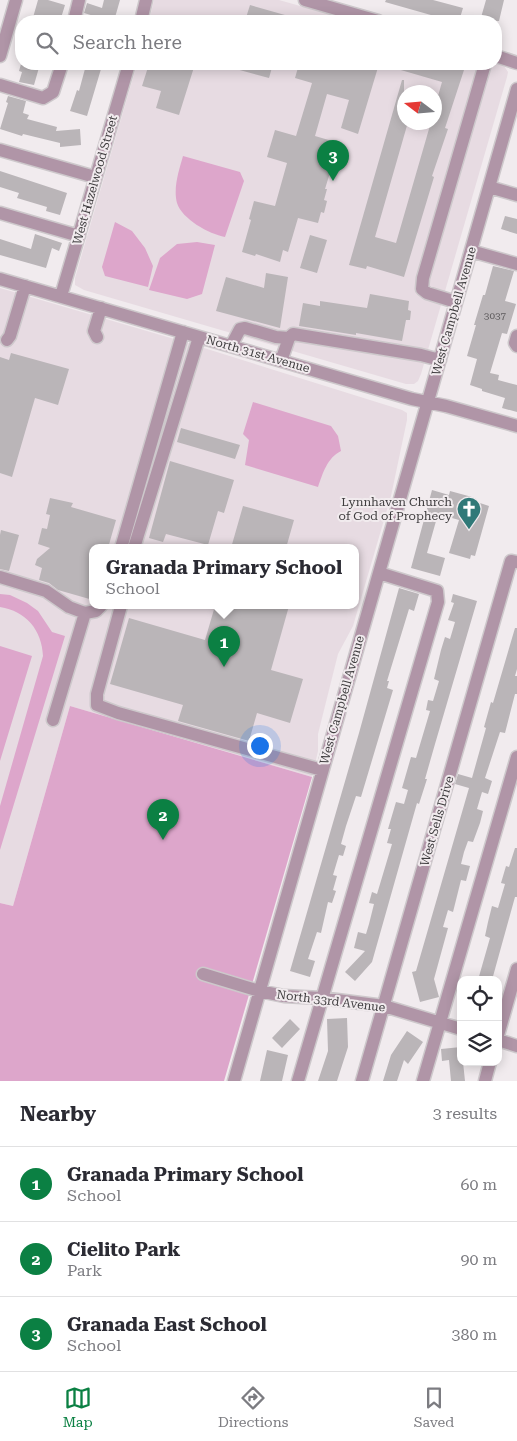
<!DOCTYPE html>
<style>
:root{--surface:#fff;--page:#f7f7f7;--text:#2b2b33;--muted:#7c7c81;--line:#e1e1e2;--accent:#0b8043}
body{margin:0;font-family:"Roboto Serif",serif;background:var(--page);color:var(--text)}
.controls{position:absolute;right:15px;bottom:15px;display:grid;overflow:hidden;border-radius:10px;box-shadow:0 2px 12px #0003}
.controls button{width:45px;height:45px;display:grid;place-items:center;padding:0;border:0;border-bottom:1px solid var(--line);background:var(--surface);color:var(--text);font:25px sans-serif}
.compass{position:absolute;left:397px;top:85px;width:45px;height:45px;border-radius:50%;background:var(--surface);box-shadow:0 2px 12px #0003;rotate:286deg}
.you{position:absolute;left:259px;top:745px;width:18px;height:18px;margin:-12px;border:4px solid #fff;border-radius:50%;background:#1a73e8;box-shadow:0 0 0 8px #1a73e833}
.badge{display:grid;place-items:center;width:32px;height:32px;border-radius:50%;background:var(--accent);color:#fff;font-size:16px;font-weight:700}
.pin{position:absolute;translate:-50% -41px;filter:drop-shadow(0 1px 2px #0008)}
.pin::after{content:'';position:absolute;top:26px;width:18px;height:15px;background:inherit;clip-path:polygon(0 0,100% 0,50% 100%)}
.popup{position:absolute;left:89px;top:544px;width:270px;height:65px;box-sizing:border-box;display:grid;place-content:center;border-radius:10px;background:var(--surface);filter:drop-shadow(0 1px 4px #0005);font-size:16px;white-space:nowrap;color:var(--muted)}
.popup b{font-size:19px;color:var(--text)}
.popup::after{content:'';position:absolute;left:50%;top:100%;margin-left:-10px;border:10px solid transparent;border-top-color:var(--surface)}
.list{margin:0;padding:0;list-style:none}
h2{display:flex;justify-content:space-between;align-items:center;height:65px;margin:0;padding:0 20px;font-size:21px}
h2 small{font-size:16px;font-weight:400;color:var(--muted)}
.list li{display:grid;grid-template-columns:32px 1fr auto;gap:15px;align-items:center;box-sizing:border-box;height:75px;padding:0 20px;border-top:1px solid var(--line)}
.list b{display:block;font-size:19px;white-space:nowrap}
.list p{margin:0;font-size:16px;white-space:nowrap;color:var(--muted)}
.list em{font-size:16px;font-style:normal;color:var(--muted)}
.icon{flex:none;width:28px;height:28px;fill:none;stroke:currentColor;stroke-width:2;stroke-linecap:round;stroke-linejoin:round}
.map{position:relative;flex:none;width:517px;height:1081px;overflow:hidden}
.search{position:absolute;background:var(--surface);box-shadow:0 2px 12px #0003;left:15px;right:15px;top:15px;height:55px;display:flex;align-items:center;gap:12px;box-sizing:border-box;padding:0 18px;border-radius:20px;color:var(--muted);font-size:19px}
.sheet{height:290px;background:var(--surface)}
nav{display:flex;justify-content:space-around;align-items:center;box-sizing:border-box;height:70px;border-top:1px solid var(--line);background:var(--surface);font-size:14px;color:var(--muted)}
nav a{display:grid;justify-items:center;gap:2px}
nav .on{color:var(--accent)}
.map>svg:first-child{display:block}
</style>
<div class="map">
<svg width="517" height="1081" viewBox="0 0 517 1081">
<rect width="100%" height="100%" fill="#f1ebee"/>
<path fill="#e7dbe2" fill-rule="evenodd" d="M154 0H279L353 21H149Z
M496 63 504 66 508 72 507 77 421 374 418 381 414 384H406L84 290 75 285V278L137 64ZM404 92H434V122H404Z
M0 288 188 343 402 410 407 413V420L391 496 353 626 338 654 318 734V751L312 777 70 706 13 906 0 903ZM93 548H355V606H93Z"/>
<path fill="#dda6cb" d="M183 156 240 172 244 181 225 237C209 234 182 219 177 203 173 188 179 170 183 156Z
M115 222 132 231 145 248 153 266 148 287 105 276 102 267Z
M197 242 215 245 202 294 187 299 149 290 160 258 177 244Z
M253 402 331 426 338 436 341 451C327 458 323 473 318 487L245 465 249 440 243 434Z
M0 594 10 595 27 603 38 611 52 632 65 636 0 850V806L43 656C42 630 26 611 0 607Z
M0 646 32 656 0 761Z
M70 706 312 777 224 1081H0V903L13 906Z"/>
<path fill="#bab5b8" d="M38 0H48L65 5 61 18 56 16 54 21H32Z
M104 0H120L114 21H92L94 16 84 13 87 3 102 8Z
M386 0H433L463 8 459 21H452L385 2Z
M486 0H504L499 21H480Z
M250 5 299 19 298 21H245Z
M21 64H40L34 85 19 82 22 72 19 71Z
M149 64H195L179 115 156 108 161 91 142 86Z
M225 64H273L269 78 225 66Z
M299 64H379L358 134 341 128 349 100 327 94 315 136 339 143 325 189H327L324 200 327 201 324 213 321 212 318 223 298 218 288 252 283 250 280 262 256 254 255 256 242 252 251 220 249 219 254 201 275 206 287 163 267 157 275 130 296 136 312 83 295 78Z
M387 64H443L464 70 445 128 448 129 432 176 434 177 404 277 367 266 366 269 349 265 402 80H404V122H408L375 237 396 243 431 122H434V110L442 82 387 66Z
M86 65 101 69 87 116 70 111 77 90 79 91Z
M8 96 26 101 23 113 29 115 27 119 57 127 56 131 80 129 81 145 60 147V143L23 134 22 136 0 129 8 103 6 102Z
M0 171 67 193 60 215 46 211 47 207 17 198 19 193 0 187Z
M505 216 517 219V234L501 229Z
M35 234 62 243 59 251 52 248 46 268 0 255V239L31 249Z
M310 235 327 240 317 273 300 268Z
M493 266 514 271 505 301 516 304 507 334 502 333 490 373 499 375 498 380 517 385V412L502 408 505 398 482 391V389L470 385 477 359 467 356 476 325H474L483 295H485Z
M266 273 288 277 280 328 216 311 226 277 264 288Z
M370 294 409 301 408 310 411 311 410 320H406L402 341 356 333V335L299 326 303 303 320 306V301L367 308Z
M11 353 69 369 58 405 35 398 12 477 0 473V357L9 360Z
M181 428 240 445 235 459 177 442Z
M170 461 234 480 224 513 218 511 208 545 166 534 163 542 149 538Z
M432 490 449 495 450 491 472 497 471 500 489 506 475 556 471 555 470 559 449 553 459 520 438 514 427 553 445 558 440 576 411 568Z
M50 498 73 503 71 507 116 520 108 548H93V600L58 590 49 583 39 580 42 568 35 565 37 559 50 548 38 544 42 528 47 529 50 515 46 514Z
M243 506 294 520 286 548 270 546V548H231Z
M1 530 19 535 9 571 0 569V535Z
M399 588 419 594 414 611 409 609 387 681H389L387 688 393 690 361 797 356 796 346 826 341 844 346 846 343 856 339 855 333 875 337 876 333 890 336 891 332 903 328 902 321 933 317 932 308 959 315 961 310 977 290 971 359 733Z
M453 594 477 601 435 744 425 779H427L419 804 417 803 372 962 355 981 345 972 365 951 354 948 358 932 366 934 369 924 374 904 369 903 372 892 377 894 392 844 387 843 391 829H388L396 802 404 804 408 790 402 788 411 757 416 758 430 711 426 710 428 700 433 701 439 681 434 679 441 650 445 637 450 639 455 622 448 620 454 603 451 602Z
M215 606H289L271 670 303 679 290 723 257 713 249 741 178 721 183 705 110 684 129 618 205 640Z
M515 628H517V669L515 676H517V694H515L505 733 500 732 485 778 492 781 488 794 482 792 477 809 483 811 480 823 473 842 468 841 464 852 461 864 470 866 466 881 461 880 453 912 448 910 443 927 448 928 434 979 439 997 420 1002 412 972 416 971 469 788 455 784 458 774 472 778 486 728 484 727 491 702 493 703Z
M515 848H517V897H515L492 980H478L490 938 485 936 488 922 492 906 498 908 505 884 501 883 506 866 509 867Z
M347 1018 348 1047 337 1081H318L328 1051 327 1019Z
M290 1019 300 1029 282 1048 272 1038Z
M407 1031 423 1042 408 1064 404 1060 397 1081H383L391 1055Z
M461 1047V1062H463L465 1081H451L449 1060 442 1061 441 1049Z
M267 1050 288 1055 282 1081H260Z"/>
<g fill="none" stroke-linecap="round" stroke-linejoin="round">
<defs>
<path id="minor" d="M305 0 378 21
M74 21 79 0
M141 21 146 0
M0 56 16 0
M496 56 517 63
M0 85 43 98 53 92 62 64
M0 150 95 177
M489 187 517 195
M0 213 79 236
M471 251 517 264
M0 279 412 399 446 406 517 426
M61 296 129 64
M456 302 427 293 422 289 423 278 485 64
M517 336 515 343 517 346
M97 337 94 331 101 308
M7 340 10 336 25 286
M231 346 240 329 245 328 276 337 289 338
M281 361 289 338 293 334 421 355 440 360
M121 548 183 332
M134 548 199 337
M0 577 46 591 69 607 85 613 96 611 101 606
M121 606 97 694V705L118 713 322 770
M53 720 85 613
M203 974 259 991 284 996 321 998 384 1006 461 1029
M498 1035 517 969
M498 1040 517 1046
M234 1081 517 89
M298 1081 438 602 437 591 379 573
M362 1081 511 561 517 562
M423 1081 517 757
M485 1081 490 1062"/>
</defs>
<use href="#minor" stroke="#cdc8cb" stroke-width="15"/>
<use href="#minor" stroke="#b095a7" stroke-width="12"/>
</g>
<defs>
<symbol id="church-pin" viewBox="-11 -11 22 30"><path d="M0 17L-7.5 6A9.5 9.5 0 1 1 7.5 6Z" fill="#307978" stroke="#f1ebee"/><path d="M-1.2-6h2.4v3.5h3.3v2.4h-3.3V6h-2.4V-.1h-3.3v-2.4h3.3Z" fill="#fff"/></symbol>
</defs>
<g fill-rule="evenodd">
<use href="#church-pin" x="455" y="495" width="28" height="38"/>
</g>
<g text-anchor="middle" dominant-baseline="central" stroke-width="4" stroke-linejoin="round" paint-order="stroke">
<g font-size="10" fill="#5d5a5c">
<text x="495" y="315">3037</text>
</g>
<g font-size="12" fill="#3e3c3e" stroke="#f1ebee">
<text transform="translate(95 180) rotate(-74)">West Hazelwood Street</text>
<text transform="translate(454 311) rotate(-74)">West Campbell Avenue</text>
<text transform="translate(258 354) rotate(16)">North 31st Avenue</text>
<text transform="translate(342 700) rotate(-74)">West Campbell Avenue</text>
<text transform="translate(437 821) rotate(-74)">West Sells Drive</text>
<text transform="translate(331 1001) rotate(7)">North 33rd Avenue</text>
</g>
<g font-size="12" fill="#3e3c3e" stroke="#f1ebee" text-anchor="end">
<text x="452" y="502">Lynnhaven Church<tspan x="452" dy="14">of God of Prophecy</tspan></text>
</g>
</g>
</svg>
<div class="controls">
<button><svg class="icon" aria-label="locate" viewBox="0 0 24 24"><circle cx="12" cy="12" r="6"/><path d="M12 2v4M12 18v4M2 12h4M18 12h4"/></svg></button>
<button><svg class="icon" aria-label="layers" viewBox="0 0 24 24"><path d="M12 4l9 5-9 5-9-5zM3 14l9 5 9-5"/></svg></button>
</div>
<svg class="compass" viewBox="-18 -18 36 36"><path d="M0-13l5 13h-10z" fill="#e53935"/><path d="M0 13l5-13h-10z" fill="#7c7c81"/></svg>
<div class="you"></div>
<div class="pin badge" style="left:224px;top:667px">1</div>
<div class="popup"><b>Granada Primary School</b>School</div>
<div class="pin badge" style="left:163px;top:840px">2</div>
<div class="pin badge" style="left:333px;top:181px">3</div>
<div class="search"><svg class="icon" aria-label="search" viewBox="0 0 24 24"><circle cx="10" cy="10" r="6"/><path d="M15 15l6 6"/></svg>Search here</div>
</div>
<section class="sheet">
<h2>Nearby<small>3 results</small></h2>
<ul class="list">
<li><span class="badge">1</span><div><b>Granada Primary School</b><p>School</p></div><em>60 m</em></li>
<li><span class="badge">2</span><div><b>Cielito Park</b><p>Park</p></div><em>90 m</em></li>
<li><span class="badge">3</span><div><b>Granada East School</b><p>School</p></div><em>380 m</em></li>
</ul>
</section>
<nav>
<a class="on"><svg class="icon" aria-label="map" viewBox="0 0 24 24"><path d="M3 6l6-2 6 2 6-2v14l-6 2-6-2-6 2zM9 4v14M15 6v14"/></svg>Map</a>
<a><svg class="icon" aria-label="directions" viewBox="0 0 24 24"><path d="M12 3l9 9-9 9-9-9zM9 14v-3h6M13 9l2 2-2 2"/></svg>Directions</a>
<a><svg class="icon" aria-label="saved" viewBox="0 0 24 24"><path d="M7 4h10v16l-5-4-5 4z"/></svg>Saved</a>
</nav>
